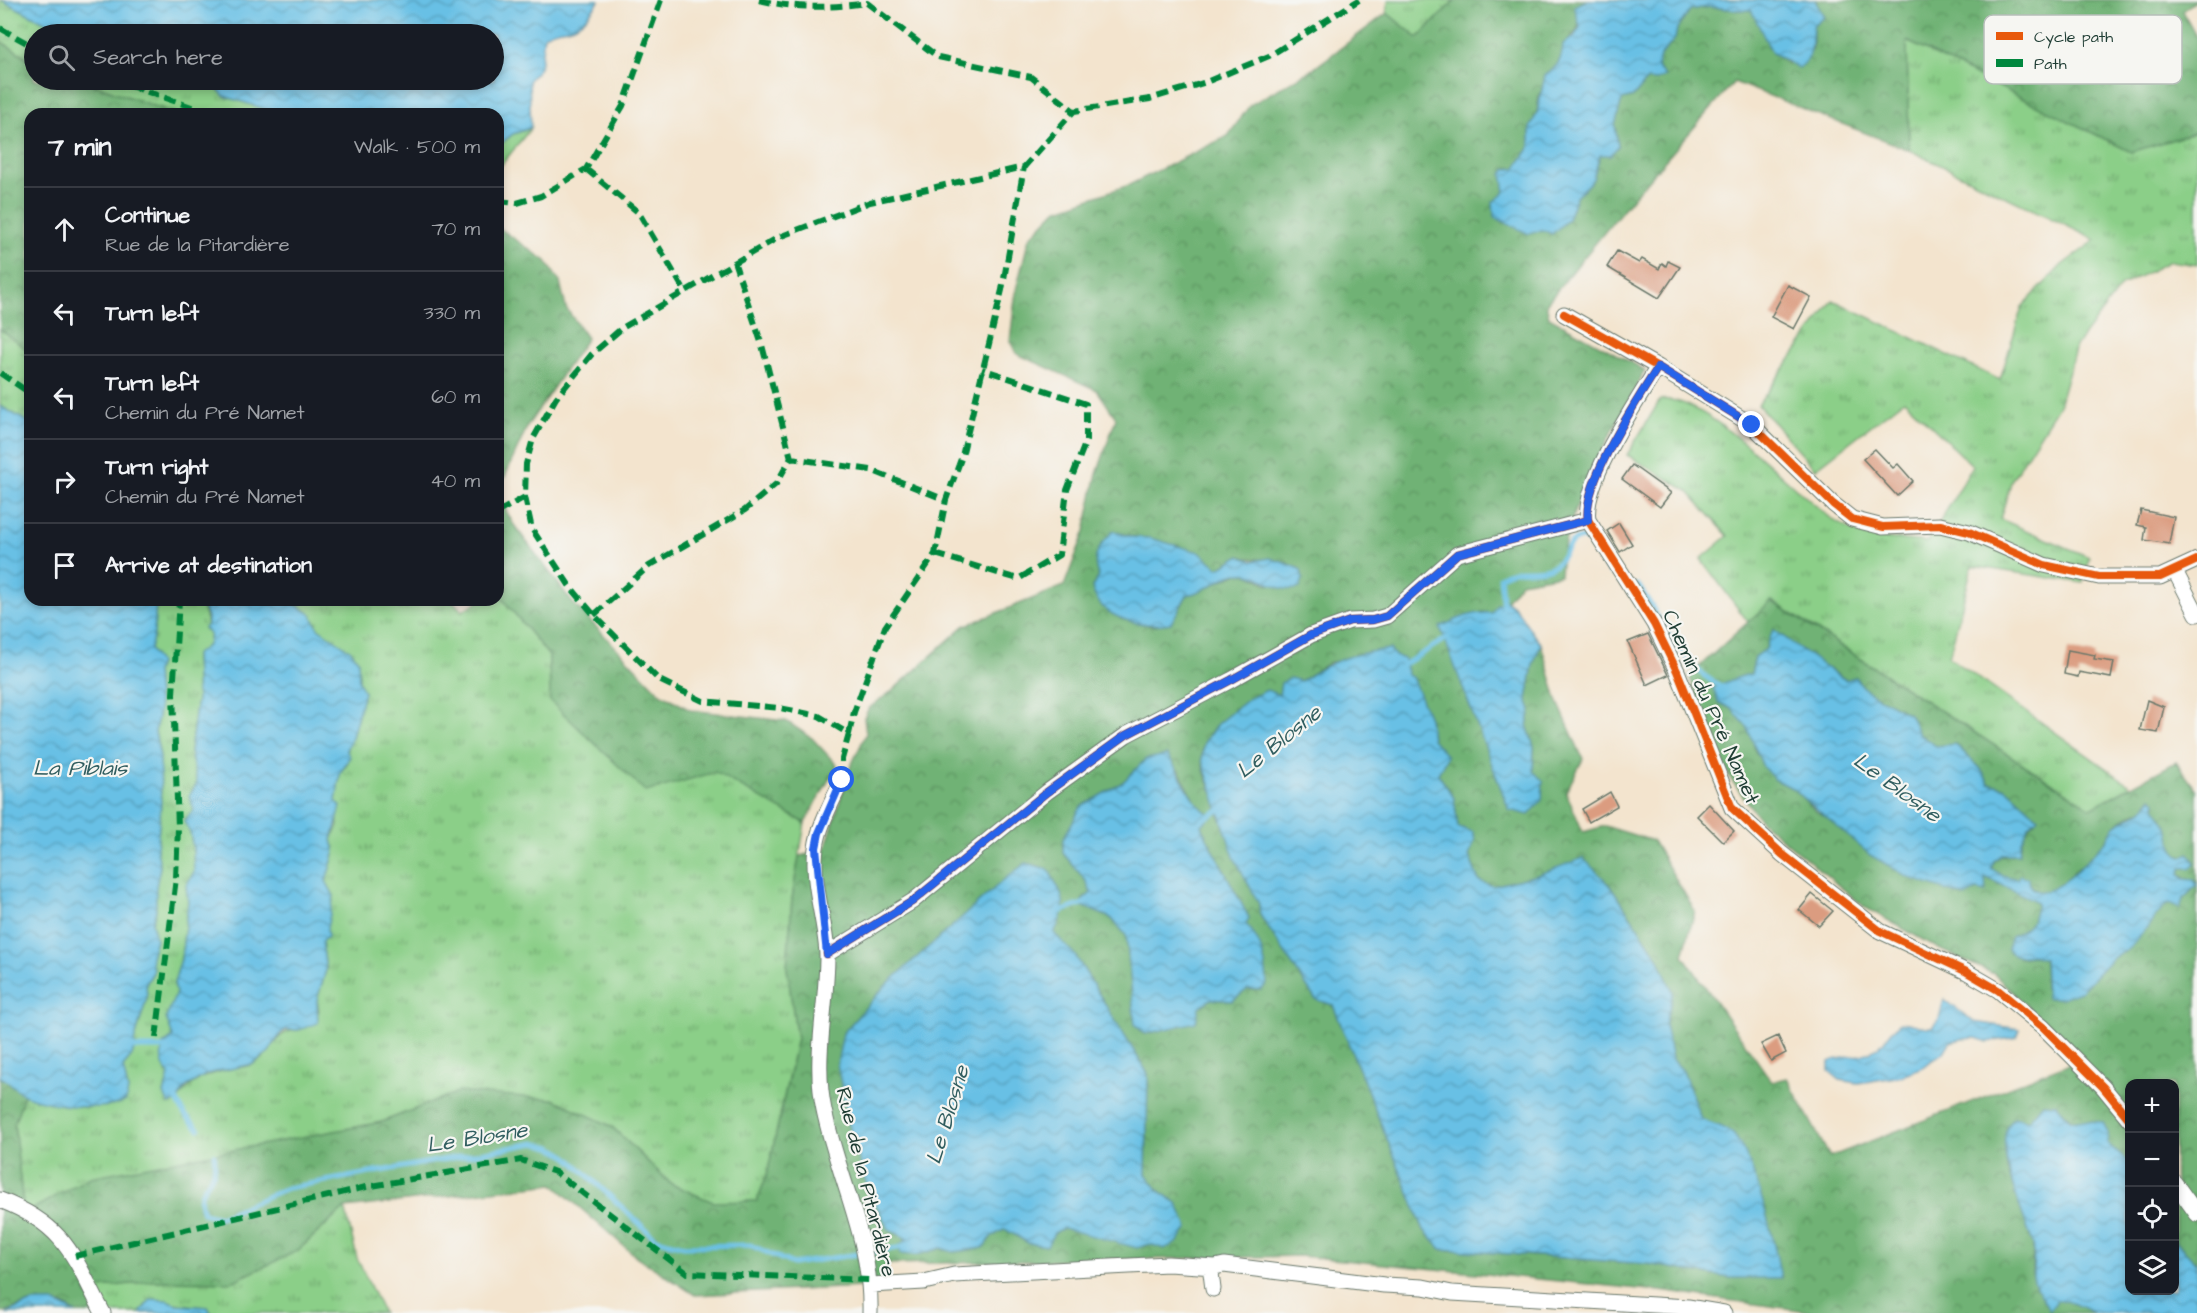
<!DOCTYPE html>
<meta charset="utf-8">
<style>
:root{--surface:#171b24;--page:#20242c;--text:#f1f3f6;--muted:#9ea1a6;--line:#363941}
body{margin:0;font-family:"Architects Daughter",sans-serif;background:var(--page);color:var(--text)}
.controls{position:absolute;right:18px;bottom:18px;display:grid;overflow:hidden;border-radius:12px;box-shadow:0 3px 9px #0003}
.controls button{width:54px;height:54px;display:grid;place-items:center;padding:0;border:0;border-bottom:2px solid var(--line);background:var(--surface);color:var(--text);font:30px sans-serif}
.stop{position:absolute;width:18px;height:18px;margin:-14px;border:4px solid #2563eb;border-radius:50%;background:#fff}
.stop.end{background:#2563eb;border-color:#fff;box-shadow:0 2px 6px #0008}
.list{margin:0;padding:0;list-style:none}
h2{display:flex;justify-content:space-between;align-items:center;height:78px;margin:0;padding:0 24px;font-size:26px}
h2 small{font-size:20px;font-weight:400;color:var(--muted)}
.list li{display:grid;grid-template-columns:39px 1fr auto;gap:18px;align-items:center;box-sizing:border-box;height:84px;padding:0 24px;border-top:2px solid var(--line)}
.list b{display:block;font-size:22px;white-space:nowrap}
.list p{margin:0;font-size:20px;white-space:nowrap;color:var(--muted)}
.list em{font-size:20px;font-style:normal;color:var(--muted)}
.icon{flex:none;width:33px;height:33px;fill:none;stroke:currentColor;stroke-width:2;stroke-linecap:round;stroke-linejoin:round}
.map{position:relative;flex:none;width:2197px;height:1313px;overflow:hidden}
.search{position:absolute;background:var(--surface);box-shadow:0 3px 9px #0003;left:24px;top:24px;width:480px;height:66px;display:flex;align-items:center;gap:15px;box-sizing:border-box;padding:0 21px;border-radius:33px;color:var(--muted);font-size:22px}
.panel{position:absolute;background:var(--surface);box-shadow:0 3px 9px #0003;left:24px;top:108px;width:480px;height:498px;border-radius:18px}
.map>svg:first-child{display:block}
</style>
<div class="map">
<svg width="2197" height="1313" viewBox="0 0 2197 1313">
<defs>
<pattern id="grass-tufts" width="24" height="20" patternUnits="userSpaceOnUse" patternTransform="scale(1.5)"><rect width="24" height="20" fill="#8bcf88"/><path d="M3 7l-1-3M5 7V3M7 7l1-3M15 17l-1-3M17 17v-4M19 17l1-3" fill="none" stroke="#71a970"/></pattern>
<pattern id="forest-crowns" width="20" height="18" patternUnits="userSpaceOnUse" patternTransform="scale(1.5)"><rect width="20" height="18" fill="#70b274"/><path d="M2 6a3 3 0 1 1 6 0M12 15a3 3 0 1 1 6 0" fill="none" stroke="#5b9260"/></pattern>
<pattern id="water-waves" width="16" height="10" patternUnits="userSpaceOnUse" patternTransform="scale(1.5)"><rect width="16" height="10" fill="#68c0e5"/><path d="M0 5q4-4 8 0t8 0" fill="none" stroke="#559dba"/></pattern>
</defs>
<rect width="100%" height="100%" fill="#f6f6f2"/>
<filter id="ink" filterUnits="userSpaceOnUse"><feTurbulence type="fractalNoise" baseFrequency=".0167" numOctaves="2"/><feDisplacementMap in="SourceGraphic" scale="12" xChannelSelector="R" yChannelSelector="G"/><feConvolveMatrix kernelMatrix="1 2 1 2 8 2 1 2 1" color-interpolation-filters="sRGB"/></filter>
<filter id="wash" filterUnits="userSpaceOnUse"><feTurbulence type="fractalNoise" baseFrequency=".008" numOctaves="4" result="noise"/><feDisplacementMap in="SourceGraphic" scale="24" xChannelSelector="R" yChannelSelector="G"/><feGaussianBlur stdDeviation="1.35" result="paint"/><feColorMatrix in="noise" values="0 0 0 0 0 0 0 0 0 0 0 0 0 0 0 0 0 1.4 0 .05"/><feComposite in="paint" operator="in"/></filter>
<g filter="url(#wash)">
<rect width="100%" height="100%" fill="#f3e4ce"/>
<path fill="url(#grass-tufts)" stroke="#55865e" stroke-width="1.5" d="M0 0H1L69 34H34V62L0 41Z
M1388 0H1455L1418 38 1387 13Z
M1907 41 2131 152 2197 132V265L2170 261 2121 286 2076 346 2059 405 2012 479 2000 519 2089 557 2083 583 1972 566 1949 657 2131 786 2091 808 1772 601 1748 622 1701 559 1728 536 1688 491 1627 455 1660 400C1703 391 1797 495 1835 521 1862 539 1896 539 1928 542L1973 466 1904 400 1815 469 1758 405 1833 300 2000 380 2022 307 2062 265 2096 240 1909 150Z
M81 80H210L224 96 280 114H177Z
M531 128 498 169V146L513 134Z
M0 329 30 352V423L0 406Z
M498 593 549 656 551 701 646 791 715 771 805 823 792 899 787 968 797 1038 767 1175 757 1201 713 1203 671 1184 611 1126 458 1092 382 1122 263 1146 24 1215 14 1124 24 1095 87 1108 128 1090 123 1067 132 1056 135 1045 134 1042 147 997 146 984 153 972 151 956 156 939 152 923 156 911 155 887 160 867 157 849 161 803 160 757 155 732 159 711 156 672 159 663 150 649 154 634 155 600H200C204 616 211 627 209 645L195 655 197 699 190 752 197 783 194 810 184 821 190 832 193 849 194 872 186 885 188 902 181 959 174 983 176 993 173 1037 163 1045 169 1075 164 1094 176 1102C194 1077 206 1075 234 1068 240 1067 248 1067 253 1064 275 1053 273 1030 299 1030L319 1011 317 1000 326 970 322 941 328 937 326 928 334 896 326 881 335 851 332 840 338 825 336 801 340 773 348 762 347 743 352 737 364 692 359 681 358 660 318 628 311 614 289 600H452L462 611 481 600H498Z
M345 1208 357 1258 383 1313H211L208 1307C186 1306 168 1300 147 1303L140 1313H97L84 1290 152 1281 297 1251Z"/>
<path fill="url(#forest-crowns)" stroke="#487854" stroke-width="1.5" fill-rule="evenodd" d="M1455 0H1588C1578 19 1583 30 1563 44L1562 56 1539 96 1537 113 1530 128V147L1516 168 1507 169 1505 192 1494 210V217L1529 234 1568 219 1576 197 1593 179 1600 154 1618 146 1615 125 1622 100 1633 97 1647 80 1665 76 1657 67 1659 56 1675 39 1677 29 1690 10C1717 3 1727 12 1752 10L1772 53 1781 57 1787 64 1813 49V26L1824 17 1815 0H2197L2182 11 2197 38V132L2131 152 1907 41 1909 150 1734 82 1634 196 1546 304 1549 317 1645 370C1614 431 1564 507 1560 575L1521 582 1506 601 1497 604 1496 610 1492 613 1481 612 1533 771 1534 747 1527 725 1531 710 1527 699 1533 664 1541 644 1557 700 1583 759 1566 792 1583 832 1605 826 1653 841 1695 911 1683 955 1772 1082 1787 1078 1830 1157 2081 1059 1994 974 1939 949 1866 908 1761 821 1730 778 1689 676 1771 601 2091 808 2176 762 2197 791V883L2180 875 2183 857C2167 851 2163 820 2155 806 2141 810 2125 816 2115 826 2111 829 2111 835 2108 838 2100 849 2054 894 2043 893 2033 891 2030 883 2020 880 2007 876 2003 878 1991 868 1996 854 2006 854 2019 854 2021 840 2024 830 2035 822L2006 788 1989 783 1980 768 1956 744 1936 746 1919 734 1909 714 1867 691 1855 677 1846 680C1833 672 1791 646 1784 636L1770 640 1766 649 1755 657 1751 674C1739 676 1731 682 1719 685L1718 702 1732 709 1747 727 1753 740 1755 751 1774 779 1792 788 1817 812 1972 892 1977 890 1985 877 2032 899 2037 904C2033 923 2030 929 2011 936L2019 958 2039 955 2044 959 2045 991 2082 990 2112 958 2128 950 2165 906 2183 899 2197 885V1263L2175 1241 2174 1084H2130L2129 1163 2107 1143 2108 1133 2092 1121C2073 1123 2068 1118 2056 1104L2043 1103 2028 1121 2015 1117 2011 1120 2005 1143 2007 1169 2033 1244 2032 1274 2043 1300 2066 1299 2094 1313H1821L1660 1291 1301 1256 886 1264 882 1286 695 1295 634 1255 553 1184 345 1208 297 1251 232 1282 152 1281 85 1290 97 1313H76L62 1304 33 1302 0 1313V1077L10 1081 24 1095 14 1124 24 1214 90 1177 382 1122 458 1092 553 1099 611 1126 671 1184 713 1202 757 1201 767 1175 797 1039 787 968 792 899 799 856 825 850 850 768 866 734 864 718 869 708 892 691 964 626 1064 586 1085 531 1096 477 1116 418 1097 390 1017 354 1010 341 1016 290 1029 238 1056 210 1129 185 1228 136 1250 105 1313 69 1387 13 1418 38ZM1113 531C1151 544 1187 540 1219 568L1239 556C1261 563 1279 555 1301 570L1269 585C1261 581 1252 574 1243 573 1233 571 1205 592 1187 595L1179 610 1155 626 1121 619 1092 587 1099 577ZM1395 656 1405 659 1404 669 1429 718 1432 739 1446 756 1438 774 1454 798 1458 827 1475 840 1469 856 1479 881 1493 886 1537 875 1610 885 1658 957 1673 993 1665 1025 1672 1059 1683 1071 1701 1119 1733 1134 1754 1175 1775 1247 1730 1278 1648 1264 1441 1249 1424 1230 1333 1005 1315 998 1260 915 1259 904 1216 809 1218 805C1213 792 1203 774 1202 760 1199 722 1247 709 1274 695H1279L1330 662ZM1146 759 1179 770 1198 807 1208 813 1202 825 1204 832 1249 918 1246 924 1261 990 1248 989 1232 1001 1211 999 1158 1030 1145 1034 1135 1025 1126 935 1111 918 1082 906V901L1091 893 1086 881 1063 853 1081 807 1123 782ZM1026 863 1048 869C1063 896 1070 904 1053 933L1075 955 1148 1074 1146 1174 1160 1192 1177 1203 1164 1249 1150 1244 1063 1228 1054 1233 1046 1246 1028 1243 1005 1229 991 1237 983 1248 953 1252 941 1248 917 1255 902 1234 843 1033 886 985 1006 878Z
M0 41 34 62V80H81L177 114H30V352L0 329Z
M498 227 546 261 560 282 566 308 587 338 528 425 498 492Z
M498 496 514 525 572 602 659 692 690 710 786 721 812 738 837 765 805 823 715 772 646 792 550 701 549 656 498 593Z"/>
<path fill="url(#water-waves)" stroke="#447e8c" stroke-width="1.5" d="M1 0H599V1C593 10 586 20 576 25 565 31 555 27 544 36L540 68 529 80 531 128 513 134 498 146V114H280L224 96 210 80H494V34H69Z
M1588 0H1815L1824 17 1813 26C1811 43 1815 57 1799 68 1788 64 1783 57 1772 53L1751 10C1727 12 1716 3 1690 10L1677 29 1675 39 1660 56 1657 67 1665 76 1655 81 1647 80 1633 97 1622 100 1615 125 1618 146 1611 155H1600L1593 179 1576 197 1568 219 1552 234 1543 230 1529 234 1494 217 1493 202 1505 192 1502 174 1507 169 1516 168 1530 147V128L1537 113 1545 75C1558 67 1562 60 1563 44L1574 37 1580 27 1574 6Z
M0 406 30 423V600H155L156 603 154 634 150 649 159 663 156 672 159 711 155 732 160 757 161 803 157 849 160 867 156 887V911L152 923 156 939 151 956 153 972 146 984 147 997 134 1042 135 1045 132 1056 123 1067 128 1090 126 1101C103 1113 49 1105 26 1096 17 1092 10 1081 0 1077Z
M1113 531 1132 537 1150 538 1199 552 1219 568 1239 556 1253 561 1270 558 1294 566 1301 570 1303 579 1300 588C1276 596 1260 571 1238 573 1227 573 1207 592 1187 595L1171 623C1143 628 1099 620 1092 587L1099 577C1090 557 1099 546 1113 531Z
M200 600H289L311 614 318 628 351 651 358 660 359 681 364 692 352 737 346 750 350 757 340 773 336 801 341 806 332 840 335 851 326 881 334 896 327 928 328 937 322 941 326 970 317 1000 318 1023 299 1030H286L280 1034 269 1052 253 1064 207 1074 186 1087 176 1102 169 1104 164 1094 169 1075C161 1064 160 1058 163 1045L173 1037 166 1018 176 993 174 983 181 959 188 902 186 885 194 872 193 849 190 832 184 821 194 810 189 796 197 783 190 752 197 699 195 655 208 645 210 635 204 628 207 625V617Z
M1506 601C1522 610 1528 631 1541 644L1533 664 1527 699 1531 710 1527 725 1534 747 1533 771 1543 781 1542 800 1529 815 1509 810 1440 627C1457 619 1472 611 1492 613L1497 604Z
M1773 629 1835 674 1846 680 1855 677 1867 691 1909 714 1919 734 1936 746 1955 744 1980 768 1989 783 2006 788 2038 817 2028 827 2021 841 2019 854H2003L1994 861 1991 868C2001 876 2006 876 2017 879L2020 875 2028 878C2028 886 2031 889 2038 891 2059 895 2090 856 2106 841 2110 836 2111 829 2116 825 2126 818 2135 816 2144 809L2151 797 2156 801 2155 806C2159 813 2165 821 2168 827 2172 838 2170 852 2183 857L2189 853 2195 863 2191 868H2181L2180 875 2185 879 2194 880 2197 885 2183 899 2180 909 2169 904 2165 906 2128 950 2112 958 2082 990 2062 998H2046L2044 959C2030 950 2017 964 2007 948L2011 936C2030 929 2032 923 2037 904L2032 899 1985 877 1986 892 1977 890 1965 897 1910 878 1870 855 1792 788 1774 779 1763 767 1747 727 1732 709 1718 702 1713 688C1726 682 1738 676 1751 674L1755 657 1766 649Z
M1390 649 1395 656 1405 659 1407 675 1412 677 1429 718 1432 739 1447 756 1438 774 1454 798 1458 827 1473 832 1475 840 1469 856 1479 881 1493 886 1537 875 1583 858 1610 885 1658 957 1673 993 1665 1025 1672 1059 1683 1071 1701 1119C1710 1123 1728 1128 1734 1135 1757 1165 1774 1241 1781 1278H1730L1648 1264 1441 1249 1424 1230 1333 1005 1315 999 1260 915 1259 904 1234 857 1202 760 1204 743 1217 724 1248 699 1267 690 1279 695 1281 683 1290 678 1301 681C1333 660 1352 653 1390 649Z
M1167 755C1182 773 1188 800 1208 813L1209 818 1202 825 1204 832 1249 918 1246 924C1262 942 1266 960 1267 984L1261 990 1248 989 1232 1001 1211 999 1199 1007 1196 1022 1146 1034 1135 1025 1126 935 1111 918 1082 906V901L1091 893 1086 881 1063 853V839L1081 807 1123 782 1146 759Z
M1026 863 1048 869C1064 898 1070 902 1054 933L1075 955 1148 1074 1146 1174 1160 1192 1177 1203 1188 1228 1177 1243 1164 1249 1150 1244 1137 1248 1063 1228 1054 1233 1047 1246 1028 1243 1005 1229 991 1237 983 1248 953 1252 941 1248 917 1255 900 1254V1245L907 1239 889 1229 868 1189 850 1129 837 1064 843 1033 886 985 1006 878Z
M1944 999 1974 1022 2020 1029 2017 1037 1988 1042 1976 1038 1962 1039 1950 1042 1944 1052 1922 1067 1902 1076 1858 1083 1840 1080 1829 1071V1062C1843 1055 1864 1058 1877 1048 1885 1041 1892 1030 1900 1022 1912 1022 1920 1028 1932 1027L1939 1019Z
M2043 1103 2056 1104 2070 1120 2103 1122 2108 1133 2107 1143 2129 1163 2130 1290H2174L2175 1241 2197 1263V1313H2094L2066 1300 2057 1301 2050 1310C2043 1300 2032 1285 2033 1272 2033 1262 2035 1254 2033 1244 2026 1219 1986 1135 2015 1117L2028 1121Z
M151 1299 167 1300 178 1305 208 1307 211 1313H140Z
M33 1302H54L76 1313H6Z"/>
<g fill="none" stroke-linecap="round" stroke-linejoin="round">
<path stroke="#68c0e5" stroke-width="5" d="M1638 585C1663 621 1682 670 1725 688
M1503 608 1500 577C1517 564 1540 576 1556 564 1567 555 1566 540 1583 538L1591 543 1610 573
M1402 666 1450 636
M1205 818 1223 808
M1057 913 1088 902
M130 1045 135 1048H168
M175 1097 185 1115 199 1129
M214 1155C220 1184 192 1184 203 1213L220 1217 287 1188 535 1143 551 1147 568 1157 656 1239 684 1246 750 1245 793 1264 904 1247"/>
</g>
<g id="blocks">
<path fill="#db9c80" d="M1617 251 1639 263 1642 259 1659 269 1662 263 1666 266 1668 261 1680 267 1659 298 1607 267Z
M1788 285 1811 297 1794 329 1771 317Z
M1875 449 1893 468 1898 464 1913 481 1897 496 1863 459Z
M1632 465 1671 493 1660 507 1622 479Z
M2141 510 2174 517 2169 544 2144 540 2146 527 2137 525Z
M1619 523 1632 544 1620 552 1607 531Z
M1648 634 1668 675 1647 685 1628 642Z
M2068 650 2095 655 2094 659 2114 662 2111 678 2079 672 2078 677 2064 674Z
M2147 700 2164 707 2158 733 2140 730Z
M1610 792 1617 806 1589 822 1582 809Z
M1709 804 1734 831 1723 842 1697 816Z
M1812 894 1833 911 1819 926 1799 910Z
M1778 1036 1786 1053 1771 1061 1761 1044Z"/>
</g>
</g>
<g filter="url(#ink)">
<use href="#blocks" fill-opacity="0" stroke="#69776a" stroke-width="1.5"/>
<g fill="none" stroke-linecap="round" stroke-linejoin="round">
<defs>
<path id="street" d="M1564 314 1658 367 1752 425 1833 504 1852 519 1883 527 1940 525 1969 532 2044 565 2099 577H2160L2197 560
M1658 367C1637 401 1582 482 1588 520L1654 624 1677 671 1732 808 1782 854 1880 931 1967 972 1998 990 2043 1027 2103 1087 2130 1120
M2175 571 2197 614
M842 780C833 801 819 824 816 848 811 884 826 920 827 956 827 1007 813 1060 824 1110 839 1181 872 1239 870 1313
M827 954 913 901 1047 792 1126 735 1231 680 1311 635 1350 621 1373 620 1387 616 1457 554 1588 520
M2174 1182 2197 1214
M0 1200C65 1225 73 1255 103 1313
M871 1285 924 1282 954 1275 1168 1264 1215 1267
M1213 1289 1211 1273 1215 1267 1224 1265 1384 1285 1423 1287 1452 1293 1688 1307 1724 1313"/>
</defs>
<use href="#street" stroke="#69776a" stroke-width="17"/>
<use href="#street" stroke="#fff" stroke-width="15"/>
<path stroke="#00873e" stroke-width="6" stroke-dasharray="12 6" stroke-linecap="butt" d="M759 0C796 9 829 8 867 3L938 57 1031 77 1074 111
M0 28 34 47
M113 80 212 114
M586 169 639 213 684 290
M498 201 517 203 541 196 586 169 623 106 661 0
M734 261 762 345 791 458
M0 373 30 393
M498 512 525 497
M935 554 1018 579 1059 555 1067 490 1086 441V404L982 369
M594 615 649 566 745 510 776 484 791 458 871 470 946 500
M849 734 854 712 885 627 935 554 946 500 962 456 1002 290 1024 167
M842 780V759L849 734 819 716 780 708 703 701 659 680 594 615 569 585 532 529 525 497 526 464 533 439 556 398 592 354 622 328 779 237 870 202 1024 167 1074 111 1150 99 1206 82 1269 56 1359 0
M156 1038 176 878 178 827 173 694 179 600
M75 1256 366 1187 521 1160 555 1172 687 1273 871 1280"/>
<defs>
<path id="cycleway" d="M1564 314 1658 367 1752 425 1833 504 1852 519 1883 527 1940 525 1969 532 2044 565 2099 577H2160L2197 560
M1658 367C1637 401 1582 482 1588 520L1654 624 1677 671 1732 808 1782 854 1880 931 1967 972 1998 990 2043 1027 2103 1087 2130 1120
M827 954 913 901 1047 792 1126 735 1231 680 1311 635 1350 621 1373 620 1387 616 1457 554 1588 520"/>
</defs>
<use href="#cycleway" stroke="#f6f6f2" stroke-width="11"/>
<use href="#cycleway" stroke="#e8590c" stroke-width="8"/>
</g>
</g>
<g fill="none" stroke-linecap="round" stroke-linejoin="round" filter="url(#ink)">
<path stroke="#2563eb" stroke-width="8" d="M842 780 819 833 816 848 827 954 913 901 1047 792 1126 735 1231 680 1311 635 1350 621 1373 620 1387 616 1457 554 1588 520C1582 482 1637 401 1658 367L1752 425"/>
</g>
<g text-anchor="middle" dominant-baseline="central" stroke-width="4.5" stroke-linejoin="round" paint-order="stroke">
<g font-size="21" fill="#1f3d34" stroke="#f6f6f2">
<text transform="translate(1711 707) rotate(66)">Chemin du Pré Namet</text>
<text transform="translate(866 1182) rotate(76)">Rue de la Pitardière</text>
</g>
<g font-size="22" font-style="italic" fill="#315e60" stroke="#f6f6f2">
<text transform="translate(1279 742) rotate(-39)">Le Blosne</text>
<text x="80" y="768">La Piblais</text>
<text transform="translate(1897 788) rotate(36)">Le Blosne</text>
<text transform="translate(948 1115) rotate(-73)">Le Blosne</text>
<text transform="translate(477 1138) rotate(-9)">Le Blosne</text>
</g>
</g>
<rect x="1984" y="15" width="198" height="69" rx="9" fill="#f6f6f2" stroke="#b6beb9" stroke-width="1.5"/>
<rect x="1996" y="32" width="27" height="8" fill="#e8590c"/>
<rect x="1996" y="59" width="27" height="8" fill="#00873e"/>
<g font-size="16" fill="#1f3d34">
<text x="2034" y="42">Cycle path</text>
<text x="2034" y="69">Path</text>
</g>
</svg>
<div class="controls">
<button>+</button>
<button>−</button>
<button><svg class="icon" aria-label="locate" viewBox="0 0 24 24"><circle cx="12" cy="12" r="6"/><path d="M12 2v4M12 18v4M2 12h4M18 12h4"/></svg></button>
<button><svg class="icon" aria-label="layers" viewBox="0 0 24 24"><path d="M12 4l9 5-9 5-9-5zM3 14l9 5 9-5"/></svg></button>
</div>
<div class="stop" style="left:842px;top:780px"></div>
<div class="stop end" style="left:1752px;top:425px"></div>
<div class="search"><svg class="icon" aria-label="search" viewBox="0 0 24 24"><circle cx="10" cy="10" r="6"/><path d="M15 15l6 6"/></svg>Search here</div>
<section class="panel">
<h2>7 min<small>Walk · 500 m</small></h2>
<ul class="list">
<li><svg class="icon" aria-label="ahead" viewBox="0 0 24 24"><path d="M12 20V5M6 11l6-6 6 6"/></svg><div><b>Continue</b><p>Rue de la Pitardière</p></div><em>70 m</em></li>
<li><svg class="icon" aria-label="left" viewBox="0 0 24 24"><path d="M17 20v-9H6M10 6l-5 5 5 5"/></svg><div><b>Turn left</b></div><em>330 m</em></li>
<li><svg class="icon" aria-label="left" viewBox="0 0 24 24"><path d="M17 20v-9H6M10 6l-5 5 5 5"/></svg><div><b>Turn left</b><p>Chemin du Pré Namet</p></div><em>60 m</em></li>
<li><svg class="icon" aria-label="right" viewBox="0 0 24 24"><path d="M7 20v-9h11M14 6l5 5-5 5"/></svg><div><b>Turn right</b><p>Chemin du Pré Namet</p></div><em>40 m</em></li>
<li><svg class="icon" aria-label="arrive" viewBox="0 0 24 24"><path d="M6 21V4h12l-3 4 3 4H6"/></svg><div><b>Arrive at destination</b></div></li>
</ul>
</section>
</div>
